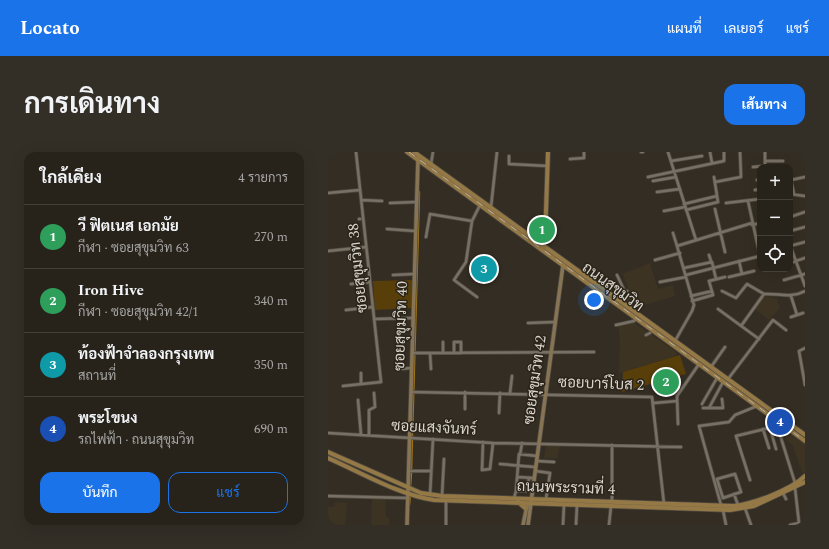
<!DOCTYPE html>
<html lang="th">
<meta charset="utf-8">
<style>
:root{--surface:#27221a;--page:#332f27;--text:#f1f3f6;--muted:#a4a4a2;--line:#433f39;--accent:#1a73e8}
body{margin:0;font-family:Spectral,Sarabun,serif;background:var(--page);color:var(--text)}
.controls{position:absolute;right:12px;top:12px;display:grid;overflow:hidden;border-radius:8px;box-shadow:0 4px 16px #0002}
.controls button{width:36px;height:36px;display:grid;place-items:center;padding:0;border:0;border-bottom:1px solid var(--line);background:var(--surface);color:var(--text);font:20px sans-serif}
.you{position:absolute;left:266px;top:148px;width:14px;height:14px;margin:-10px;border:3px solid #fff;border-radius:50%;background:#1a73e8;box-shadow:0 0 0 6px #1a73e833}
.badge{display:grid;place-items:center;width:26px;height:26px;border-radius:50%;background:var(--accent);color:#fff;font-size:13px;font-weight:700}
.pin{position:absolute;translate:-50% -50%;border:2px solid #fff;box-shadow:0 1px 4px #0006}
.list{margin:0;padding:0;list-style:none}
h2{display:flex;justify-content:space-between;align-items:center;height:52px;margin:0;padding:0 16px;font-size:17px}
h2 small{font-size:13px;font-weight:400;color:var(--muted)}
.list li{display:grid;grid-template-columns:26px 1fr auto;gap:12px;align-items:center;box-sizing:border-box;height:64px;padding:0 16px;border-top:1px solid var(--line)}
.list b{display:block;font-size:15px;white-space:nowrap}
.list p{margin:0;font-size:13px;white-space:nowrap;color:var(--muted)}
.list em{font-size:13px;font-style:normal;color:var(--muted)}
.actions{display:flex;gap:8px;padding:12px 16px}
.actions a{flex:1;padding:9px 0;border:1px solid var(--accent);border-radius:12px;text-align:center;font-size:14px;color:var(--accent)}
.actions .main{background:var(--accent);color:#fff}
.icon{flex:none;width:22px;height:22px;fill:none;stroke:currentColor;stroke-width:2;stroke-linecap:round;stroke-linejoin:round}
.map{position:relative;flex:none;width:477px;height:373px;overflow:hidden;border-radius:12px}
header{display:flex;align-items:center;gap:24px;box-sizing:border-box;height:56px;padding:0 20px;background:var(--accent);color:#fff}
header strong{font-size:19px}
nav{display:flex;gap:22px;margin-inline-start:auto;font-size:14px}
.intro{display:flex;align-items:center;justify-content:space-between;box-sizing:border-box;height:96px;padding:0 24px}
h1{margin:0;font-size:28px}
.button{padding:10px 18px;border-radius:12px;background:var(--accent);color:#fff;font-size:14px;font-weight:700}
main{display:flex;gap:24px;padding:0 24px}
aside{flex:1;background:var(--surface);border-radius:12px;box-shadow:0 4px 16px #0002}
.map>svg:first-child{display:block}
</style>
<header>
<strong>Locato</strong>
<nav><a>แผนที่</a><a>เลเยอร์</a><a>แชร์</a></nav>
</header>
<div class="intro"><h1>การเดินทาง</h1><a class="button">เส้นทาง</a></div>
<main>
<aside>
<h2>ใกล้เคียง<small>4 รายการ</small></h2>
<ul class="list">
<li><span class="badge" style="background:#2e9e5b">1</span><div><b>วี ฟิตเนส เอกมัย</b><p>กีฬา · ซอยสุขุมวิท 63</p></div><em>270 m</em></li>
<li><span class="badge" style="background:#2e9e5b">2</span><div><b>Iron Hive</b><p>กีฬา · ซอยสุขุมวิท 42/1</p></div><em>340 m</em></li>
<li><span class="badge" style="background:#0f9aa8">3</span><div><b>ท้องฟ้าจำลองกรุงเทพ</b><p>สถานที่</p></div><em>350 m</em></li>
<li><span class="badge" style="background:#1a4fb4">4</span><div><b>พระโขนง</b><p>รถไฟฟ้า · ถนนสุขุมวิท</p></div><em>690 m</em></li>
</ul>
<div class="actions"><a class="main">บันทึก</a><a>แชร์</a></div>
</aside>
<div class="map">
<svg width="477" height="373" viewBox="0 0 477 373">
<rect width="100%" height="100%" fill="#342d23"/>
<path fill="#3d3322" d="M322 111 330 137 345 133 347 144 303 157 289 145 301 139 295 122Z
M437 144 449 147 452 156 441 168 427 157Z
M305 170 348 200V204L291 221 292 188 290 174Z
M451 275 477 292V319L475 322 464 292 455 286Z
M218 294H232L229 306H216Z
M44 346H57L58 365 61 366V373H43Z
M7 350 19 351 17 373H0V355H6Z"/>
<path fill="#583f0a" d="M85 128 84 156 47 158 45 129Z
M352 203 358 222 294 240 295 220Z"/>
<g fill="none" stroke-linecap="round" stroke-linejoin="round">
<path stroke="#a27613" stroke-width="2.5" d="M83 318 91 40
M82 335 83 321
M81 353 82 343"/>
<defs>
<path id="street" d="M313 0H315
M340 0 368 88
M382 0 384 11
M437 0V15
M181 4V12L220 14
M242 7 256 6V0
M343 9 374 4
M437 9H455
M103 12 105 0
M425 15 437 14
M320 25 396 9V0
M429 28 432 27
M325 29 348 25
M387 30 413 25 412 0
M427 38 432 37
M329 40 352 37
M0 41 32 38
M462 42 477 44
M466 42 463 28 477 25
M33 48 54 49
M62 51 88 50
M398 51 432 47
M356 52 389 44
M163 55 169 0
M387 57 397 100
M358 58 390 50 386 25
M336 59 357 55
M462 65 477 60
M31 67H32
M424 73 432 71
M59 77 87 79
M462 79 477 75
M345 81 349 94
M98 85 102 62 144 69
M462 93 477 134
M462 94 477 90
M0 99 38 95
M381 103 383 109
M327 108 352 101
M411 109 414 122
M462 111 477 106
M356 116 384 110 388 127
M65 123 86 122
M289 123 297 140
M358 123 432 104 420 49
M401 125 426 119
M456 128 477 122
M332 130 358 125
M23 132 42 130
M394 139 408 146 419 132 436 142
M436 142C451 141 462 147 477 139
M363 144 384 139
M463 144 469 163 475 161
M149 145 126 128 138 110 144 69 152 53
M286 145 299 139
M364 149 385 143 381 129 397 125
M390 157 431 187
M18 158 45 155
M463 165 469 163
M46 167 85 166
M200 171 227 170
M288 173 306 169 308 166
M413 174 436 142
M318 183 322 181
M347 189 364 159 366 153 349 94 424 71
M115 190V201
M477 196 471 199 477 233
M84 201 266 200
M102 201 103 217
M126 201V190H133V201
M383 215 397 195
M71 217 83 216
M33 221V232
M400 227 445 168 458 178
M15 234 53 230 28 0
M83 240 324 245 336 352
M182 241 184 224
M30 248 33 283
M326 251 349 249
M374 252 389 226
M375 256H395L394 247
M381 256 395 230
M137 257V240
M171 261 172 241
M350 272 349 244 371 212
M449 273 467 331
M442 276 448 297
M435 277 441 296
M0 281 165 291 353 295
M41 283V258L47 255 46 241
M155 290 154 318 162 317 165 291
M192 303 194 291
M209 309 226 310
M172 312 207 315
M81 319H103
M207 319 222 321 218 347
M407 322 413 340 395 346 389 327Z
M189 325 206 326
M422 328 408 284 449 274
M467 336 471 371 474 373
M188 339H198L201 326
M455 341 458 347
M406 342 410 353
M102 343 105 287
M0 344 80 346
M114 344 116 307
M186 346 188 339 191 302 209 304
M284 350V293
M393 353 371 274 401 270 407 263 429 254
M417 356 423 373
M395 358 398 373
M118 373V348
M235 373 236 352
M248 373 249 353
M281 373 283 354
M462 373 471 371"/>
<path id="secondary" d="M79 373 90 7
M195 373 199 354
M200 373 235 113"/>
<path id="primary" d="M79 0 477 289
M86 0 477 283
M214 95 217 89 220 0
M0 300 93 341 114 344 405 354C425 352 463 338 477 324
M0 306C32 320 71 343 106 348L402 358 426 354 477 330
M190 350 197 356"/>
</defs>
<use href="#street" stroke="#504b42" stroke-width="4"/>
<use href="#secondary" stroke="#504b42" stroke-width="5"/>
<use href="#primary" stroke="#504b42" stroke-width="5.5"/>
<use href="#street" stroke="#787064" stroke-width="2.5"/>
<use href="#secondary" stroke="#867454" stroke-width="3.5"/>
<use href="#primary" stroke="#947845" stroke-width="4"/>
<path stroke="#b6b2aa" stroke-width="1" stroke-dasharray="7 7" stroke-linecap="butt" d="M81 0 477 289"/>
</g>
<g text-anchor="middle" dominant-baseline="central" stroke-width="3" stroke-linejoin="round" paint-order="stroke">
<g font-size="15" fill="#d9d5ce" stroke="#2a2419">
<text transform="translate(30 116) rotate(-96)">ซอยสุขุมวิท 38</text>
<text transform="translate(285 135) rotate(36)">ถนนสุขุมวิท</text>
<text transform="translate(73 174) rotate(-88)">ซอยสุขุมวิท 40</text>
<text transform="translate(207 228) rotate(-82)">ซอยสุขุมวิท 42</text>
<text transform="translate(273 232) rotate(2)">ซอยบาร์โบส 2</text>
<text transform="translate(106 276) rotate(3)">ซอยแสงจันทร์</text>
<text transform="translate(238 336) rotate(2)">ถนนพระรามที่ 4</text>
</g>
</g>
</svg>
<div class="controls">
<button>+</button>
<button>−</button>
<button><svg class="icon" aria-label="locate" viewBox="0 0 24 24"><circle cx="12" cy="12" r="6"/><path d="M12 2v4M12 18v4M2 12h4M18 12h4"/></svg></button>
</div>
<div class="you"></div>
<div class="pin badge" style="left:214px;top:78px;background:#2e9e5b">1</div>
<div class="pin badge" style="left:338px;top:230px;background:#2e9e5b">2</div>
<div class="pin badge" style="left:156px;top:117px;background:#0f9aa8">3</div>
<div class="pin badge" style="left:452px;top:270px;background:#1a4fb4">4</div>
</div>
</main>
